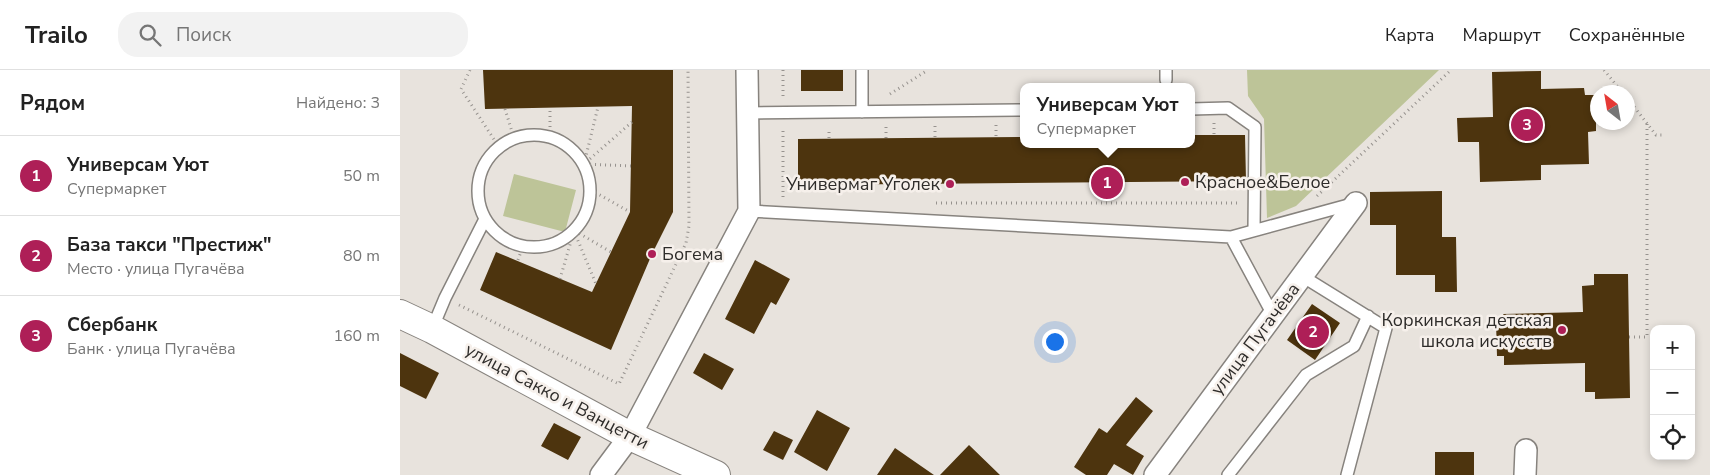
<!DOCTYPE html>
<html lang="ru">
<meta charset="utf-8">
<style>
:root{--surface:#fff;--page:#f2f2f2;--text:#222;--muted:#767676;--line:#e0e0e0;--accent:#ae1f57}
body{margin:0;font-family:"Nunito Sans",sans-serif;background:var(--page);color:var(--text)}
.controls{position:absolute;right:15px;bottom:15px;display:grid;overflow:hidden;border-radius:10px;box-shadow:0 2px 8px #0003}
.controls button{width:45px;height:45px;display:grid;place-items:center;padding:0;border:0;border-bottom:1px solid var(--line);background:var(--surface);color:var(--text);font:25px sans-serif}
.compass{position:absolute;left:1190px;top:15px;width:45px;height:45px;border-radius:50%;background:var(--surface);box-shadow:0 2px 8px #0003;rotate:329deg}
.you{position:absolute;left:654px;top:271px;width:18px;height:18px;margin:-12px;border:4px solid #fff;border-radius:50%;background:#1a73e8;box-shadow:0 0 0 8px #1a73e833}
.badge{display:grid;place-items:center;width:32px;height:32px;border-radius:50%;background:var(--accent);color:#fff;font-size:16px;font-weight:700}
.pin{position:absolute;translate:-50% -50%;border:2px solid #fff;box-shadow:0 1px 5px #0006}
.popup{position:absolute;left:620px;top:13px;width:175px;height:65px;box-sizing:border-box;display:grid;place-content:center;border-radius:10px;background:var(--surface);filter:drop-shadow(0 1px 4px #0005);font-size:16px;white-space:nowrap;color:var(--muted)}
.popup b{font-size:19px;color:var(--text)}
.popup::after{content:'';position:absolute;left:50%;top:100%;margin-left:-10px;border:10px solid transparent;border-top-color:var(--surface)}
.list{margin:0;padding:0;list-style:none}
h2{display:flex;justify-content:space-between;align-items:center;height:65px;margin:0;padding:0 20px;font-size:21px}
h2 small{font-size:16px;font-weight:400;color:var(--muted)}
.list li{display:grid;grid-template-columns:32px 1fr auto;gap:15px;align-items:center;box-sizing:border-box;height:80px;padding:0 20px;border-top:1px solid var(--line)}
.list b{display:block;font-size:19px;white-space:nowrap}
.list p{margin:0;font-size:16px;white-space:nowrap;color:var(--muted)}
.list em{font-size:16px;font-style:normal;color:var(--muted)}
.icon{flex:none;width:28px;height:28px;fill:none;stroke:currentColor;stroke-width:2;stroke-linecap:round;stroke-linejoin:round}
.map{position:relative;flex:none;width:1310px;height:405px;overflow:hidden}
header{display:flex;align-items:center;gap:30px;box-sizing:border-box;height:70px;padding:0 25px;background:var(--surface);border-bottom:1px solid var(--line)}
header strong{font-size:24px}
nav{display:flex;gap:28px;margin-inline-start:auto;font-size:18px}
.search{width:350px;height:45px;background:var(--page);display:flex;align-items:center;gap:12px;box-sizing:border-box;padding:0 18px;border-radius:20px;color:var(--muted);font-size:19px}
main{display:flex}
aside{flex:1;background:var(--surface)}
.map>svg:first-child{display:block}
</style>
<header>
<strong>Trailo</strong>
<div class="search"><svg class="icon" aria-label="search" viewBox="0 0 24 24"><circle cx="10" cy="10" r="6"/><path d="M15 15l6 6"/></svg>Поиск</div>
<nav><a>Карта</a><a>Маршрут</a><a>Сохранённые</a></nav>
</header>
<main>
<aside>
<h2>Рядом<small>Найдено: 3</small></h2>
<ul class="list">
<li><span class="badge">1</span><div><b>Универсам Уют</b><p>Супермаркет</p></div><em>50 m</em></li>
<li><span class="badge">2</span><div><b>База такси &quot;Престиж&quot;</b><p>Место · улица Пугачёва</p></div><em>80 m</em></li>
<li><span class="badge">3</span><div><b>Сбербанк</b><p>Банк · улица Пугачёва</p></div><em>160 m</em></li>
</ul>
</aside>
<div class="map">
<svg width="1310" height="405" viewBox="0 0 1310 405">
<rect width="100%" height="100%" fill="#e8e3dd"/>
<path fill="#bdc498" d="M847 0H1039L896 136 867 148 864 49 848 26Z
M114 104 176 120 165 162 103 146Z"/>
<path fill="#4d340e" d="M83 0H273V142L252 184 211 280 80 220 96 182 192 222 230 142 232 36 85 39Z
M401 0H443V21H401Z
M1141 1V19L1184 18 1185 25H1196V61L1188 62 1189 94 1141 95V110L1080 112 1079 72H1058L1057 48 1093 47 1092 2Z
M791 65H845L846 111 398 115V69L623 67V74H791Z
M1042 121V167H1056L1057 222H1035V205H996V155H970V122Z
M355 190 390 209 376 235 371 232 354 264 325 249Z
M1194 204H1228L1230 328 1195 329V322H1185V293L1104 295V286H1097L1096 252H1103V244L1183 242 1182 216 1194 215Z
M912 234 940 253 915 290 887 270Z
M0 283 39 303 26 329 0 316Z
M304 283 334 299 322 320 293 303Z
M736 327 753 341 726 375 744 386 733 405 714 394 707 405H686L674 397 699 358 707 363Z
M417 340 450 358 427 401 394 382Z
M154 353 181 367 168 390 141 376Z
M374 361 393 370 383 390 363 380Z
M569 375 600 405H540Z
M495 378 534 405H477Z
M1035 382H1074V405H1035Z"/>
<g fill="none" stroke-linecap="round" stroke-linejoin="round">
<defs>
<path id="service" d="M766 10V0
M791 39 828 38 855 57 854 160
M462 42V0
M347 43 623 40
M78 121a56 56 0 1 1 112 0a56 56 0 1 1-112 0Z
M349 141 831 167 952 134
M831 167 873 245
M902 206 986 258 947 405
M32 259 45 228 85 149
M828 405 906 305 954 276 968 246"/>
<path id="minor" d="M201 405 230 366 349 141 347 0
M755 405 956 133
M1125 405 1126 380"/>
<path id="tertiary" d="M0 244 32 259 230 366 316 405"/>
</defs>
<use href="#service" stroke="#87837e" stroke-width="14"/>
<use href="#minor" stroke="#87837e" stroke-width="24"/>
<use href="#tertiary" stroke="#87837e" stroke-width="30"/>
<path stroke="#96928e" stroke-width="3" stroke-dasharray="1 4" stroke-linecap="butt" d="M70 0 61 19 99 77
M383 0V27
M1204 0 1222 22
M490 24 528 0
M1228 29 1256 65H1264
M105 39 114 68
M814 53V65
M596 55V67
M535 56V67
M150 67V39
M429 68V59
M486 68V56
M184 94 198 37
M231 96 184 94 232 52
M191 120 230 142
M917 126 1051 0
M383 127V58
M536 133H840
M174 161 196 214
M175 161 211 182
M118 190 123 176
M160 209 174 161
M59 235 219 314 286 173 289 156 288 0
M1229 267H1247V54"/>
<use href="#service" stroke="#fff" stroke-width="11"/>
<use href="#minor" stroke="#fff" stroke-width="21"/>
<use href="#tertiary" stroke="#fff" stroke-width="28"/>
</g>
<g fill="#ae1f57" stroke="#f6f0eb" stroke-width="2">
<circle cx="785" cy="112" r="5"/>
<circle cx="550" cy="114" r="5"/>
<circle cx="252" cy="184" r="5"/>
<circle cx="1162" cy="260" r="5"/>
</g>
<g text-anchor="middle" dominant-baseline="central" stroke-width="5" stroke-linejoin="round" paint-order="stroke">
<g font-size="18" fill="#2e2c2a" stroke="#f6f0eb" text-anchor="start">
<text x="795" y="112">Красное&amp;Белое</text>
<text x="540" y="114" text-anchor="end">Универмаг Уголек</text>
<text x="262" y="184">Богема</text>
<text x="1152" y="250" text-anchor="end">Коркинская детская<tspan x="1152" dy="21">школа искусств</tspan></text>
</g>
<g font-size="18" fill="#2e2c2a" stroke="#f6f0eb">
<text transform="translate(855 269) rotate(-53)">улица Пугачёва</text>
<text transform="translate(157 326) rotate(28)">улица Сакко и Ванцетти</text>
</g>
</g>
</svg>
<div class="controls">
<button>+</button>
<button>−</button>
<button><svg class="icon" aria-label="locate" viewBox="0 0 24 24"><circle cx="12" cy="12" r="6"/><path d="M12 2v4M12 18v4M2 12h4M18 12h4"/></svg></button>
</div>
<svg class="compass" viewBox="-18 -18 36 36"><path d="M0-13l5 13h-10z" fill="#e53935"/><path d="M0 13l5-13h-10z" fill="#767676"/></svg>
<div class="you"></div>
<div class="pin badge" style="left:707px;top:113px">1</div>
<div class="popup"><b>Универсам Уют</b>Супермаркет</div>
<div class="pin badge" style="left:913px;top:262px">2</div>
<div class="pin badge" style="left:1127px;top:55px">3</div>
</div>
</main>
